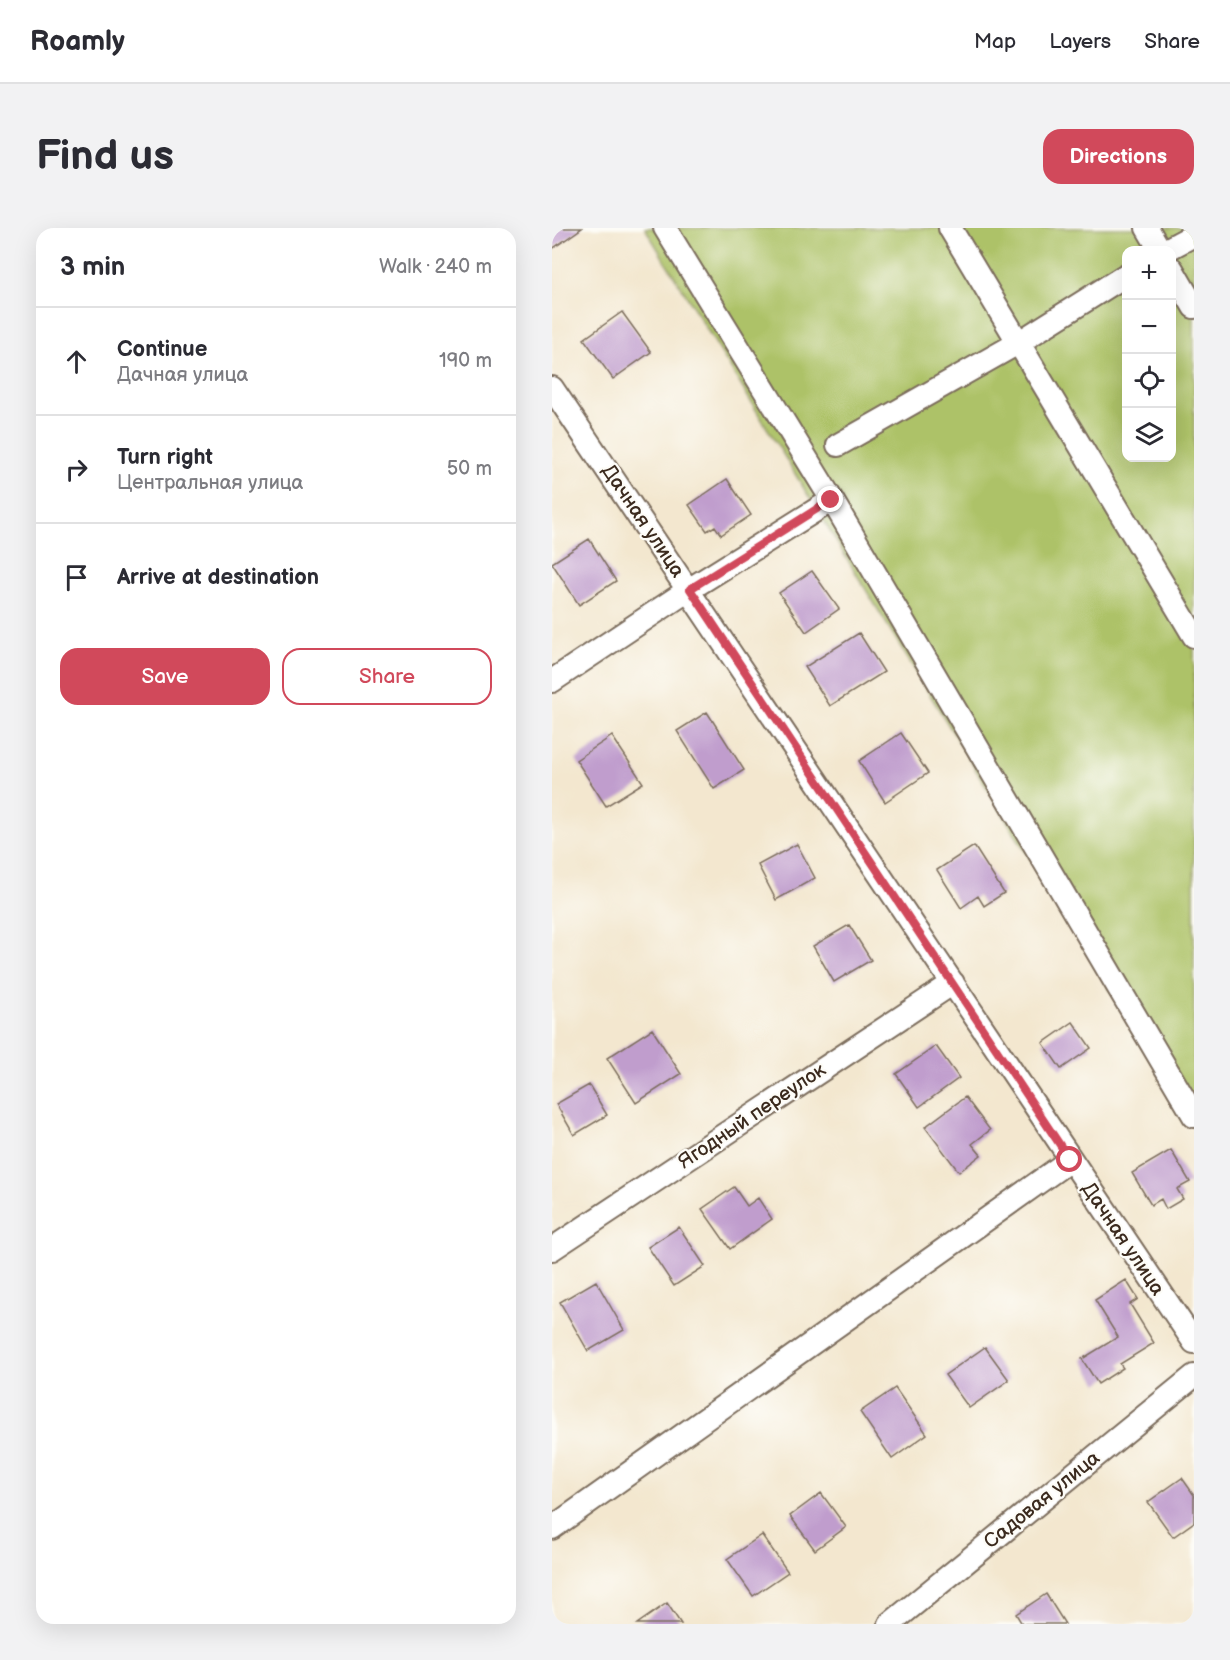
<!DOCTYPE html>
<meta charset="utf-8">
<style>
:root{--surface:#fff;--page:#f2f2f3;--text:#2b2b33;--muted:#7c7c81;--line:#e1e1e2;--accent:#d1495b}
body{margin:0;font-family:"Balsamiq Sans",sans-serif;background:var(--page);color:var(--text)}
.controls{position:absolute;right:18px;top:18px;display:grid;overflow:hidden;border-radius:12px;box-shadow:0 6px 24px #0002}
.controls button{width:54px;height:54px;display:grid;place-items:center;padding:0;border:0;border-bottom:2px solid var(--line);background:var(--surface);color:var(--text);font:30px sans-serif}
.stop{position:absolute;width:18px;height:18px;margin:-14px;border:4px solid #d1495b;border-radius:50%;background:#fff}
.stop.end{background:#d1495b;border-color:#fff;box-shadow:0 2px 6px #0008}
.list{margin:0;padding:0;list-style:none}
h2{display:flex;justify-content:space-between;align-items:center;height:78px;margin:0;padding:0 24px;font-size:26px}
h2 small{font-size:20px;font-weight:400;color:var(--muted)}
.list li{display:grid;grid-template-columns:39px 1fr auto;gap:18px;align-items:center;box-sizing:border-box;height:108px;padding:0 24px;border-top:2px solid var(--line)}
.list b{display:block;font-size:22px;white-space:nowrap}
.list p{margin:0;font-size:20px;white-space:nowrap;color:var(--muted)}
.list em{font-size:20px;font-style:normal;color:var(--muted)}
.actions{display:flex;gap:12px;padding:18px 24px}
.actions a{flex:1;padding:14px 0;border:2px solid var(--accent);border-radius:18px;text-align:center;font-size:21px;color:var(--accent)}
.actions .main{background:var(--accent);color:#fff}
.icon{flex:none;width:33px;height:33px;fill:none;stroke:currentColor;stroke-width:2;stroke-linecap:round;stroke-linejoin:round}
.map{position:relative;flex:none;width:642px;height:1396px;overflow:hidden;border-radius:18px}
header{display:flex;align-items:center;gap:36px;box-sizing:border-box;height:84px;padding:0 30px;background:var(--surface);border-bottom:2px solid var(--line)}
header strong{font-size:28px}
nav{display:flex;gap:33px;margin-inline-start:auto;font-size:21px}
.intro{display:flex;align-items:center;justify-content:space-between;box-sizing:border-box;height:144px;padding:0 36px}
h1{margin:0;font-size:42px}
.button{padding:15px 27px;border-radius:18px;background:var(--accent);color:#fff;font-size:21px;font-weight:700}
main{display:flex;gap:36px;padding:0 36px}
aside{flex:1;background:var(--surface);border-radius:18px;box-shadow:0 6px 24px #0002}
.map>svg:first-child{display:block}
</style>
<header>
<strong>Roamly</strong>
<nav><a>Map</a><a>Layers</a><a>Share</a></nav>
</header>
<div class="intro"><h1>Find us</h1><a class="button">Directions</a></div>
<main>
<aside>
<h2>3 min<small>Walk · 240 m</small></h2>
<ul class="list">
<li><svg class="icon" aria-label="ahead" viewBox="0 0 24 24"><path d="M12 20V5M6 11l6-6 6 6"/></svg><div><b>Continue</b><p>Дачная улица</p></div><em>190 m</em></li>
<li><svg class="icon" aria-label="right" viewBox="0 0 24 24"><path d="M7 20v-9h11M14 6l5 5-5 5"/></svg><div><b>Turn right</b><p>Центральная улица</p></div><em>50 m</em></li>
<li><svg class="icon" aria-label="arrive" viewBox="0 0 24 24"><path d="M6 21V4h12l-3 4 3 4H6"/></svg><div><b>Arrive at destination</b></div></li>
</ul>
<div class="actions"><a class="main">Save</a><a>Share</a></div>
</aside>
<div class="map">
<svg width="642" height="1396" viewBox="0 0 642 1396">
<rect width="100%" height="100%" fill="#fdfcf7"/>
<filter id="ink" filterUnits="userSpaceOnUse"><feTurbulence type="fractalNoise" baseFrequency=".0167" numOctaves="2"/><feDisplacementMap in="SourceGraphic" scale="12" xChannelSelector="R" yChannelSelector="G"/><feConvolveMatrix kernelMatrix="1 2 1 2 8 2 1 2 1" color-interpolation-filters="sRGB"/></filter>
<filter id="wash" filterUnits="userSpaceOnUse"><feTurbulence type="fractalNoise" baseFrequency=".008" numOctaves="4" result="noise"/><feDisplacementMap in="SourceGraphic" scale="24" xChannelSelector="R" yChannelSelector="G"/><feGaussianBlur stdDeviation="1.35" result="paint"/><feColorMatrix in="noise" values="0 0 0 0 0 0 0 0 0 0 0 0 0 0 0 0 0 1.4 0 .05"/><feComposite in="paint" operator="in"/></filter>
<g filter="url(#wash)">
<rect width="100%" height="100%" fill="#f3e7cf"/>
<path fill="#adc267" stroke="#747642" stroke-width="1.5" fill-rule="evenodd" d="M93 0H642V899ZM574 22H620V230H574Z"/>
<g id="blocks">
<path fill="#c09dcd" d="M0 0H30L0 21Z
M70 84 99 124 61 151 32 111Z
M175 251 199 287 169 307 163 298 155 303 137 277Z
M37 311 64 353 27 377 0 335Z
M260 343 287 381 254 404 227 365Z
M307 405 332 444 278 478 253 439Z
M155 484 192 542 162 561 125 503Z
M349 505 376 545 333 574 307 533Z
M60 508 91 555 54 578 24 532Z
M245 616 263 650 224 672 206 637Z
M422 618 452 665 432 678 426 668 409 680 385 642Z
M297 697 319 732 282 754 261 718Z
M521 794 539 820 509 841 491 815Z
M100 801 129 846 84 875 55 830Z
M384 818 407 850 367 879 344 846Z
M37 857 55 887 22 907 4 876Z
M413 869 438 902 420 916 429 927 407 944 373 899Z
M619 922 638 954 625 961 631 971 614 981 609 971 599 977 580 945Z
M182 959 195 978 206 970 220 991 178 1021 150 981Z
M127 999 153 1038 122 1058 96 1019Z
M574 1052 586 1071 578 1076 602 1115 568 1136 571 1140 546 1156 530 1131 566 1109 543 1072Z
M44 1053 72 1102 36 1123 8 1074Z
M433 1119 457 1152 417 1180 393 1147Z
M343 1160 375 1206 340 1231 308 1184Z
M630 1250 642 1267V1294L621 1309 596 1274Z
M269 1265 294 1299 263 1322 238 1288Z
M210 1307 236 1344 201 1368 175 1331Z
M494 1366 513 1396H470L464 1386Z
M115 1375 129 1396H85Z"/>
</g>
</g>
<g filter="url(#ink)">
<use href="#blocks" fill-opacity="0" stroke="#7b6c5c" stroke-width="1.5"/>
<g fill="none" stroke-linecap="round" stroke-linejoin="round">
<defs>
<path id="minor" d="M113 0 280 272 642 888
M398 0 642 408
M595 0 608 22
M614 22 642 7
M620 41 642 79
M0 160C216 476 426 797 642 1114
M286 217 466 115 574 47
M0 453 138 361 280 272
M0 1021 401 755
M0 1300 518 932
M338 1396 642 1148"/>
</defs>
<use href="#minor" stroke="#7b6c5c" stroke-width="26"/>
<use href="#minor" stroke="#fff" stroke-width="22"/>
</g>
</g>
<g fill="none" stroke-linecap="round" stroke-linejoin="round" filter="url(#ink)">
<path stroke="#d1495b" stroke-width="8" d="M279 272 138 361 518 932"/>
</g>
<g text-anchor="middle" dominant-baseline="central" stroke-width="4.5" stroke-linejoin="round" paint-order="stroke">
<g font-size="20" fill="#3b2a1e" stroke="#fdfcf7">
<text transform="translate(91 293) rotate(56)">Дачная улица</text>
<text transform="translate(200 888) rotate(-34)">Ягодный переулок</text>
<text transform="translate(571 1011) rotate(56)">Дачная улица</text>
<text transform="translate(490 1272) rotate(-39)">Садовая улица</text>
</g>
</g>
</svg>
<div class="controls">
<button>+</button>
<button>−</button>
<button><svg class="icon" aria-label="locate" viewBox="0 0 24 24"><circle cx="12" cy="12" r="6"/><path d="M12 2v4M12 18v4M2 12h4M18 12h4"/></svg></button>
<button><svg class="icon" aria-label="layers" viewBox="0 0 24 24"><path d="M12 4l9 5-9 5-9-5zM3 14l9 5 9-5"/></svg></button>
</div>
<div class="stop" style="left:518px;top:932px"></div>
<div class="stop end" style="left:279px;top:272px"></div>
</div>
</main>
